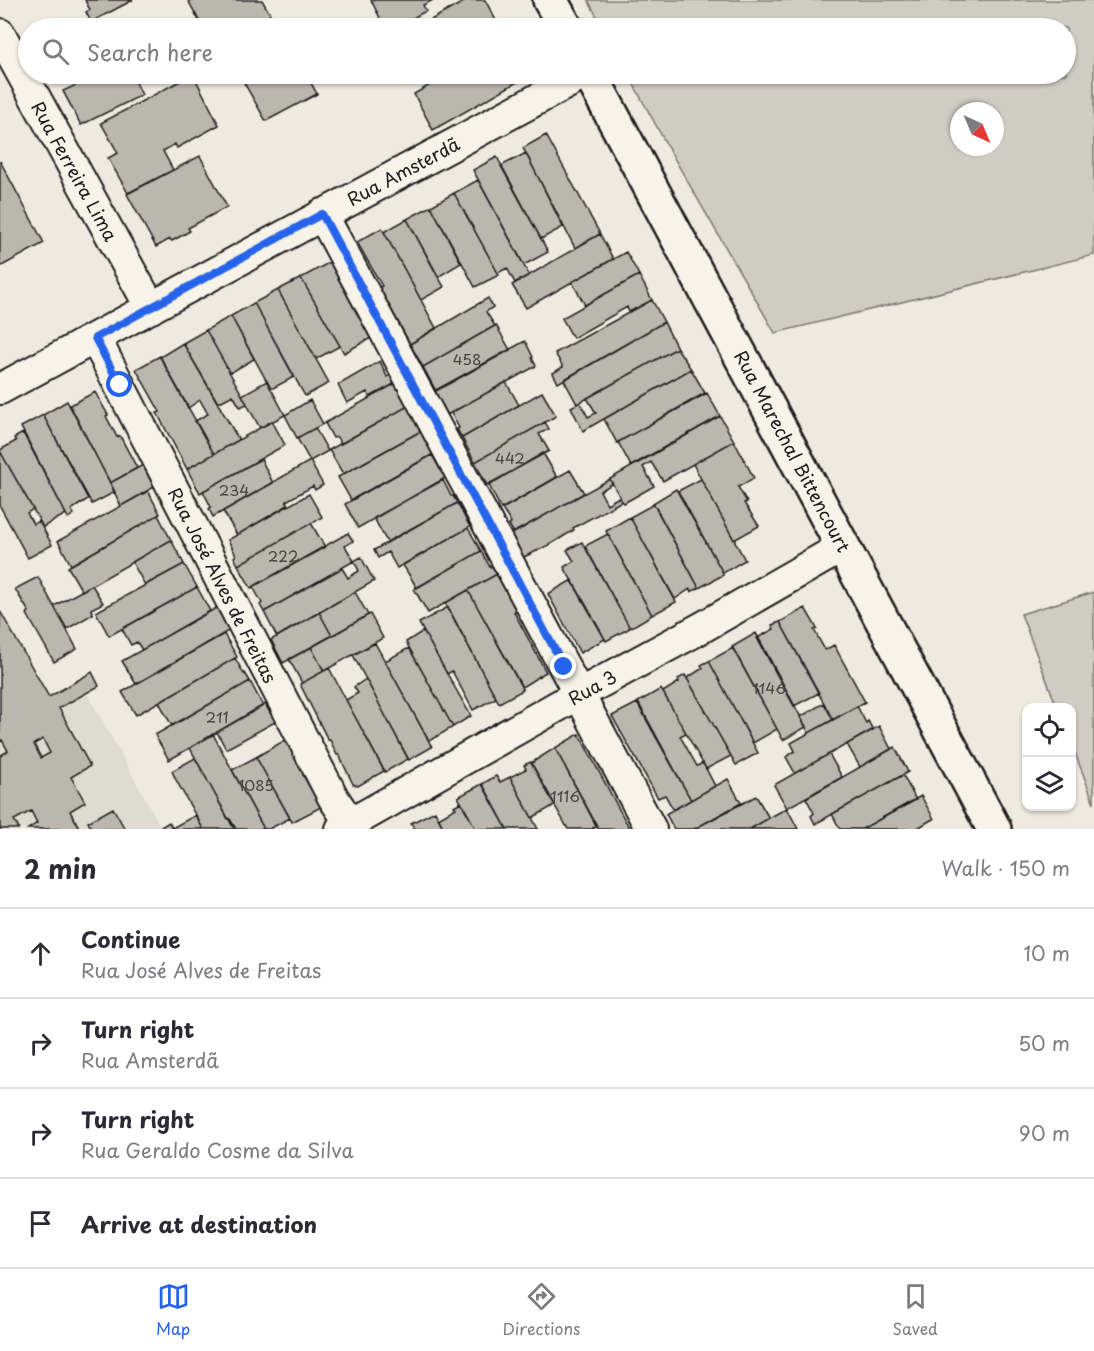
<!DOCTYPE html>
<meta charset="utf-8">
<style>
:root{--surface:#fff;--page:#f2f2f3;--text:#2b2b33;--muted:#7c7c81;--line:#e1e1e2;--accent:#2563eb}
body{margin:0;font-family:"Playpen Sans",sans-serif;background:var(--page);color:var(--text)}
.controls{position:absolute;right:18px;bottom:18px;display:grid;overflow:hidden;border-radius:12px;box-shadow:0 2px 4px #0004}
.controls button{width:54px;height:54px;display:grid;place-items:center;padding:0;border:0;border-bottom:2px solid var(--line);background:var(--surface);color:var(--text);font:30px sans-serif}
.compass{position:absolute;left:950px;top:102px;width:54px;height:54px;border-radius:50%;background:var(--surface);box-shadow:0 2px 4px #0004;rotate:136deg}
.stop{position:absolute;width:18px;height:18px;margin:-14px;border:4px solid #2563eb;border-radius:50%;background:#fff}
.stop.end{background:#2563eb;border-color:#fff;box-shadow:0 2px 6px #0008}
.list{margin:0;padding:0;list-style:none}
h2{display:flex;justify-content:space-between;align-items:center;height:78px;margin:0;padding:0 24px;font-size:26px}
h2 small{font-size:20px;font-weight:400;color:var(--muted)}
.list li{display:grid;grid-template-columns:39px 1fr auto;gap:18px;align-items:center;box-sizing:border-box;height:90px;padding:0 24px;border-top:2px solid var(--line)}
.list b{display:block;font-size:22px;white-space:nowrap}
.list p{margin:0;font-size:20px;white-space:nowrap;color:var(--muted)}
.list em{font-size:20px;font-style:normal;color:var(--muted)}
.icon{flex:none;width:33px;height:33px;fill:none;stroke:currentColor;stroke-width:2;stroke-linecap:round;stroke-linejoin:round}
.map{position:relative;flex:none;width:1094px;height:829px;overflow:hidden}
.search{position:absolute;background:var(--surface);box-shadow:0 2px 4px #0004;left:18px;right:18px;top:18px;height:66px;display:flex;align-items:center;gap:15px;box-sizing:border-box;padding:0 21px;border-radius:33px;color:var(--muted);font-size:22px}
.sheet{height:438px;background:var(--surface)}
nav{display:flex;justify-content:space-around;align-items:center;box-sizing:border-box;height:84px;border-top:2px solid var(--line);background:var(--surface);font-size:16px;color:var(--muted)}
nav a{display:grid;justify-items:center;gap:3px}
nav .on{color:var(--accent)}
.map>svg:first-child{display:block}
</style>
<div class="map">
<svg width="1094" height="829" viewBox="0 0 1094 829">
<rect width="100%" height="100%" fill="#eeeae0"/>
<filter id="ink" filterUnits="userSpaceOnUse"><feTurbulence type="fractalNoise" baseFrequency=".0167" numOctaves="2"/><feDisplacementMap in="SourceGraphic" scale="12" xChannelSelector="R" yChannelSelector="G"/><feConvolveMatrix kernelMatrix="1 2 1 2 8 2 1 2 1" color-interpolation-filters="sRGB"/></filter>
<g filter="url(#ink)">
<path fill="#dedbd1" d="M87 693 162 829H0V742Z"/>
<path fill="#cfccc3" stroke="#767470" stroke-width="1.5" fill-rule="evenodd" d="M588 0H1094V255L775 333 670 151 628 74H1066V28H603ZM959 111H995V147H959Z
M1094 592V803L1072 745V708L1057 707 1021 614Z"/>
<path fill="#bab7af" stroke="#1c1c1c" stroke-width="1.5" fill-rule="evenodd" d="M85 0H133L91 22 86 12 90 10Z
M188 0H262L277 26 271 28H265L263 25 256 28H203Z
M371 0H433L423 5 426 11 394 28H385Z
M467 0H485L500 28H419L418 27Z
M100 74H132L142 95 81 125 63 91Z
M193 74 219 125 177 148 175 144 163 151 173 170 128 193 108 158 118 153 101 123Z
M239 74H306L317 94 266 121Z
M425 74H521L519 81 433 130 414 94 430 85Z
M546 135 600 234 575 248 523 148Z
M526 153 563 227 541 239 501 166Z
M200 156 227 207 188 228 190 231 172 241 170 239 156 247 127 194Z
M497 157 548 252 524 265 473 170Z
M0 161 44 243 0 267Z
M478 180 529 275 516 282 515 283 507 268 498 273 454 193Z
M454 193 499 275 475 287 431 206Z
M431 206 461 263 438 277 407 219Z
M407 219 444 287 421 300 384 232Z
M382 228 436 328 410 344 379 287 382 286 357 242Z
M600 234 613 259 526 308 512 285Z
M626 252 639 275 585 305 572 282Z
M330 262 371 338 344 353 301 278Z
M639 275 652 300 629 312 627 307 573 338 562 318Z
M301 278 340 346 316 359 278 290Z
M278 290 329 383 305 396 254 303Z
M488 298 493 307 486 312 495 326 423 367 410 344Z
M652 300 664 322 558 383 553 373 563 367 555 353Z
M254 303 294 377 271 389 231 316Z
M231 316 254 359 230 373 206 330Z
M664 322 677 348 577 404 564 380Z
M496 325 510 350 436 391 423 367Z
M206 330 247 404 240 407 233 395 218 403 183 343Z
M525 341 533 357 532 358 536 366 447 415 434 391Z
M183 343 239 440 214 454 195 421 208 414 200 400 188 408 160 357Z
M677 348 691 369 583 431 571 407 580 402 588 417 596 413 587 398Z
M160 356 214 454 187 469 157 413 160 412 136 369Z
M380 361 387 377 390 375 394 384 370 397 367 392 347 403 338 385Z
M691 369 705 393 617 443 604 419Z
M267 381 285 415 260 428 242 395Z
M506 382 519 405 462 438 457 429 459 428 451 413Z
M396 383 408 406 341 444 337 437 333 438 325 423Z
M95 392 108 415 106 416 117 437 120 436 137 468 110 483 70 405Z
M542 392 556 416 475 462 462 438Z
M707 393 720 416 631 466 618 442Z
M310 400 323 424 297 438 285 415Z
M67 401 115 492 92 504 43 415Z
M408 406 421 431 343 474 329 450Z
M43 415 88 499 71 510 74 514 68 518 21 427Z
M720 416 734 441 663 481 651 462 643 467 654 486 624 503 622 501 610 479Z
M272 421 285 445 200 493 187 469Z
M545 422 549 429 539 434 549 451 487 485 475 462Z
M315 428 328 451 310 461 297 438Z
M423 430 435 453 351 500 338 477Z
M23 433 66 514 43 527 0 451V450L16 441 14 438Z
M734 441 754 478 738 487 747 502 744 503 759 526 734 540 693 464Z
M0 451 33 509 27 513 33 524 39 521 52 545 28 558 0 506Z
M543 453 557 477 501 509 489 485Z
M432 455 445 478 358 528 345 504Z
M261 459 273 483 213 517 209 509 211 507 203 491Z
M310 461 323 485 315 490 313 486 286 501 288 505 237 535 223 511Z
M143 465 154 487 121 506 110 483Z
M570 470 584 493 514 533 509 525 511 523 502 509Z
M610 479 612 484 600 491 607 504 619 497 622 501 573 528 574 530 551 544 522 558 509 535Z
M701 479 745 560 723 573 678 491Z
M443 480 451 496H453L457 503 387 542 374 518Z
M676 489 723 573V575L699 588 653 503Z
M148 491 160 514 71 565 58 541Z
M309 494 322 517 238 565 234 557 236 555 228 540Z
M457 503 470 527 397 568 388 552 378 558 374 550Z
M654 504 699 588 691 592 690 589 675 599 630 517Z
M158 515 171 540 82 591 68 567Z
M630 517 676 602 652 615 606 531Z
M311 523 325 547 251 588 238 565Z
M468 528 481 551 417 588 403 565Z
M348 533 353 541 345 546 354 561 264 612 260 605 262 603 253 587 254 586Z
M608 534 652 615 630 628 585 546Z
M171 540 184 564 145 585 132 562Z
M582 542 630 628 606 641 564 567 574 561 567 550Z
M481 551 490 567 492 566 497 574 428 613 414 589Z
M361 557 374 581 277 637 264 612 342 568 348 578 359 571 354 561Z
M184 564 197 587 109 636 96 612Z
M499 573 519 609 514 612 546 672 522 687 468 590Z
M38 577 77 649 54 662 27 614 29 612 15 589Z
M572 580 605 639 580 653 548 594Z
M92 585 103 603 91 609 93 614 67 629 54 606Z
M197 587 210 611 142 650 137 642 131 645 122 629Z
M468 590 523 690 499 703 445 603Z
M355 592 368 615 332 636 319 612Z
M218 607 230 630 136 684 122 661Z
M448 607 496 698 473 710 452 671 447 674 419 623Z
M805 608 815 625 817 629 814 630 825 650 834 645 865 702 833 720 780 622Z
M0 611 49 697 92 672 99 686 59 708 90 766 71 777 85 802 70 811 80 829H28L37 823 31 811 14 820 19 829H0V756L8 751 2 740 0 741ZM43 739 50 753 41 758 34 744Z
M319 612 332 636 283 663 271 640Z
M370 614 383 638 324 671 311 647Z
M780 622 819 693 794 706 757 638 774 629 772 625Z
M423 631 471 716 453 727 406 642Z
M756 633 806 727 783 740 732 647Z
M224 634 237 657 136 715 122 692Z
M375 643 432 747 409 760 353 655Z
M311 647 324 671 302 683 289 659Z
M409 648 453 727 429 741 385 661Z
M733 648 777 729 753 743 709 661Z
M235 658 244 674 245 673 250 681 172 726 159 702Z
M709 661 758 753 736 765 687 678 703 668 701 665Z
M329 668 384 771 358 786 353 784 339 755H337L330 740H328L300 684Z
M685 675 731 756 706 769 663 692 679 682 678 679Z
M366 679 408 759 385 772 346 700 358 693 354 687Z
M250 681 263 706 169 760 155 735Z
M661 689 686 733 680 736 697 766 703 763 715 786 691 800 638 702Z
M637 703 691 800 675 809H673L665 795 658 798 612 716Z
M824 703 833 720 809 733 800 717Z
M265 704 275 722 226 749 217 732Z
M857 706 866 723 868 721 873 730 795 773 786 757 795 751 791 743Z
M879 726 891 749 860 767 847 744Z
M213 734 222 751 264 829H236L230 819H228L211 787 190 748Z
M579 734 621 813 630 829H598L555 748Z
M287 739 305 774 303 775 321 807 292 822 256 757Z
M895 747 908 772 815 824 811 816 814 813 806 798Z
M555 748 597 826 593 828 594 829H568L531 763Z
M829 754 842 777 787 808 774 785Z
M256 757 290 818 269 829H264L232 770Z
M195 758 211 787 234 829H203L175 778 172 771Z
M531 762 555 805 532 818 510 777 526 769 524 765Z
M903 775 916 800 862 829H840L832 814Z
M496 776 500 782 510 777 538 829H507L482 784Z
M728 779 741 803 694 829H674L666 814 667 813Z
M482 784 486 790 507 829H476L458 797Z
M756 796 769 818 750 829H694Z
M921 796 934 819 931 820 916 829H862Z
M461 802 476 829H444L438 818 456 808 454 806Z
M113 808 125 829H92L88 822Z
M787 808 798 829H750L769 818Z
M435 811 444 829H415L411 823Z
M196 815 203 829H162L161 827 169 822 172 828Z"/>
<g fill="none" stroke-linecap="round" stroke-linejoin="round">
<defs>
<path id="minor" d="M0 34 151 308
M322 214 651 829
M95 338 334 799 354 829
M0 389 584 74
M341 829 579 694 701 628 844 546"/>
<path id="secondary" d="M550 0 566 28
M590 74 994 829"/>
</defs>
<use href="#minor" stroke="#1c1c1c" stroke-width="34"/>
<use href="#secondary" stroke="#1c1c1c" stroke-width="38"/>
<use href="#minor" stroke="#f7f3e8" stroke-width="30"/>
<use href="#secondary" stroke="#f7f3e8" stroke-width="33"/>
</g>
</g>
<g fill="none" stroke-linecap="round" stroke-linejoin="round" filter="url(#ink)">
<path stroke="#2563eb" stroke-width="8" d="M120 385 95 338 322 214 564 667"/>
</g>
<g text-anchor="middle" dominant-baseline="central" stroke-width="5" stroke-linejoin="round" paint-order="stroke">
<g font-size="15" fill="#444341">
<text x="467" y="358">458</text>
<text x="510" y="457">442</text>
<text x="234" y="489">234</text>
<text x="283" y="555">222</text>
<text x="769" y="687">1146</text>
<text x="217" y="716">211</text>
<text x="256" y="784">1085</text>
<text x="565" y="795">1116</text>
</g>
<g font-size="18" fill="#1c1c1c" stroke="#f7f3e8">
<text transform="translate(75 171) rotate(61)">Rua Ferreira Lima</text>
<text transform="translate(403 171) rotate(-28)">Rua Amsterdã</text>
<text transform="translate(793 451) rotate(62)">Rua Marechal Bittencourt</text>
<text transform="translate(223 585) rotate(63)">Rua José Alves de Freitas</text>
<text transform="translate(592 687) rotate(-29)">Rua 3</text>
</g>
</g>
</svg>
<div class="controls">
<button><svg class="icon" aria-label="locate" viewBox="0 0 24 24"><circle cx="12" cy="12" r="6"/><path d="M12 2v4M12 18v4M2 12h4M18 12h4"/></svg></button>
<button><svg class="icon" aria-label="layers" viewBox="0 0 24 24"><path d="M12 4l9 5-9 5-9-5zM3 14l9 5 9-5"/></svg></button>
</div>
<svg class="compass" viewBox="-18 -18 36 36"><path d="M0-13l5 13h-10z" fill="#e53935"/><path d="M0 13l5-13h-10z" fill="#7c7c81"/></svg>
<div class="stop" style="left:120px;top:385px"></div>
<div class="stop end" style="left:564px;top:667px"></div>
<div class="search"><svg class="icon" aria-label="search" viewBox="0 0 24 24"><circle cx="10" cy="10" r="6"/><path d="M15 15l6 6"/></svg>Search here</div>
</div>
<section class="sheet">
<h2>2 min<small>Walk · 150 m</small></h2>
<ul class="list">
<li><svg class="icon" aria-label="ahead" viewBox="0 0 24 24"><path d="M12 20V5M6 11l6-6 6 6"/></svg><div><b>Continue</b><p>Rua José Alves de Freitas</p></div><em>10 m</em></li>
<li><svg class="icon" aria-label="right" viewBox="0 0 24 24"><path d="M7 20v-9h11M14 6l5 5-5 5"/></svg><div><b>Turn right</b><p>Rua Amsterdã</p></div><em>50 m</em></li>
<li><svg class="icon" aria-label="right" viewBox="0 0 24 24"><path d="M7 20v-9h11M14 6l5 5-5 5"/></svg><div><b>Turn right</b><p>Rua Geraldo Cosme da Silva</p></div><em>90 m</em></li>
<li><svg class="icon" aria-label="arrive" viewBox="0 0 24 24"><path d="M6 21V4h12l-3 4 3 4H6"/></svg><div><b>Arrive at destination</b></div></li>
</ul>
</section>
<nav>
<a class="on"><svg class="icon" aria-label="map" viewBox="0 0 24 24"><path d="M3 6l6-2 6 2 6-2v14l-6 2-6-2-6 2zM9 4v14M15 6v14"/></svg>Map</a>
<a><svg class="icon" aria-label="directions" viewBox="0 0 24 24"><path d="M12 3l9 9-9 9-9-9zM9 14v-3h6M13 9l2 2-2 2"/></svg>Directions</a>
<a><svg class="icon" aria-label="saved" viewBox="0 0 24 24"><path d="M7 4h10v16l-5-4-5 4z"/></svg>Saved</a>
</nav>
